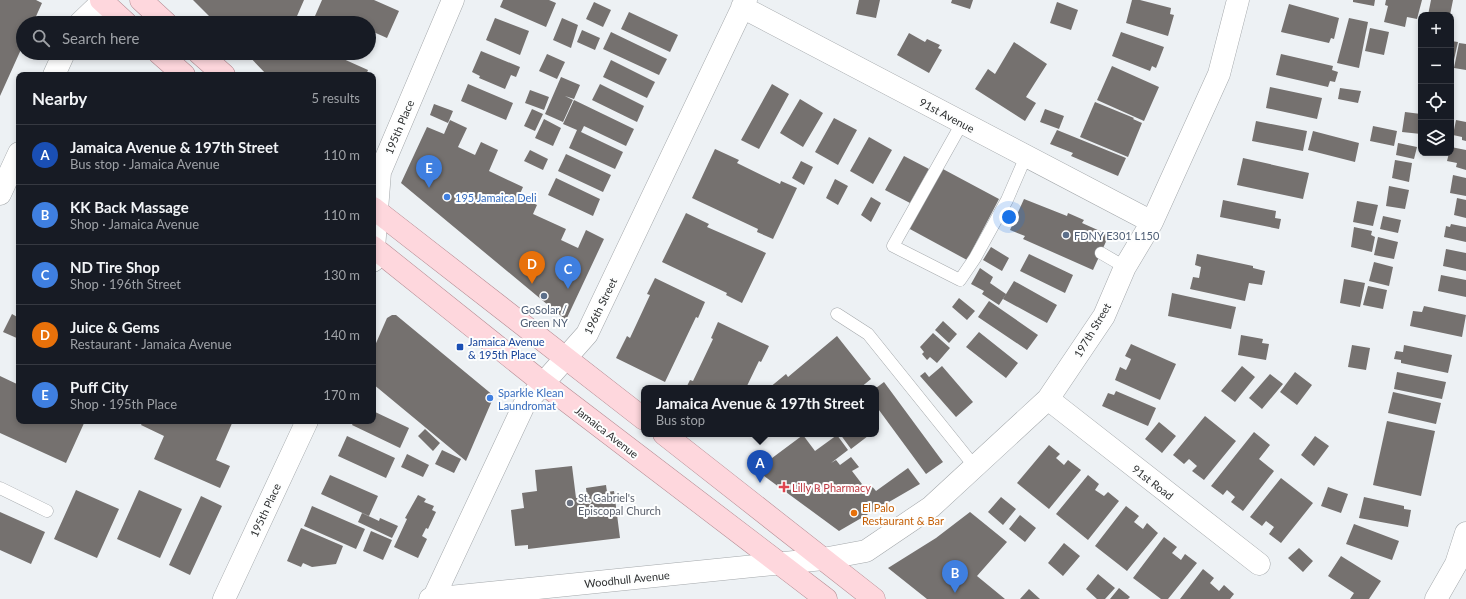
<!DOCTYPE html>
<meta charset="utf-8">
<style>
:root{--surface:#171b24;--page:#242831;--text:#f1f3f6;--muted:#9ea1a6;--line:#363941;--accent:#2569b9}
body{margin:0;font-family:Lato,sans-serif;background:var(--page);color:var(--text)}
.controls{position:absolute;right:12px;top:12px;display:grid;overflow:hidden;border-radius:8px;box-shadow:0 2px 6px #0003}
.controls button{width:36px;height:36px;display:grid;place-items:center;padding:0;border:0;border-bottom:1px solid var(--line);background:var(--surface);color:var(--text);font:20px sans-serif}
.you{position:absolute;left:1009px;top:217px;width:14px;height:14px;margin:-10px;border:3px solid #fff;border-radius:50%;background:#1a73e8;box-shadow:0 0 0 6px #1a73e833}
.badge{display:grid;place-items:center;width:26px;height:26px;border-radius:50%;background:var(--accent);color:#fff;font-size:13px;font-weight:700}
.pin{position:absolute;translate:-50% -33px;filter:drop-shadow(0 1px 2px #0008)}
.pin::after{content:'';position:absolute;top:21px;width:14px;height:12px;background:inherit;clip-path:polygon(0 0,100% 0,50% 100%)}
.popup{position:absolute;left:641px;top:385px;width:238px;height:52px;box-sizing:border-box;display:grid;place-content:center;border-radius:8px;background:var(--surface);filter:drop-shadow(0 1px 3px #0005);font-size:13px;white-space:nowrap;color:var(--muted)}
.popup b{font-size:15px;color:var(--text)}
.popup::after{content:'';position:absolute;left:50%;top:100%;margin-left:-8px;border:8px solid transparent;border-top-color:var(--surface)}
.list{margin:0;padding:0;list-style:none}
h2{display:flex;justify-content:space-between;align-items:center;height:52px;margin:0;padding:0 16px;font-size:17px}
h2 small{font-size:13px;font-weight:400;color:var(--muted)}
.list li{display:grid;grid-template-columns:26px 1fr auto;gap:12px;align-items:center;box-sizing:border-box;height:60px;padding:0 16px;border-top:1px solid var(--line)}
.list b{display:block;font-size:15px;white-space:nowrap}
.list p{margin:0;font-size:13px;white-space:nowrap;color:var(--muted)}
.list em{font-size:13px;font-style:normal;color:var(--muted)}
.icon{flex:none;width:22px;height:22px;fill:none;stroke:currentColor;stroke-width:2;stroke-linecap:round;stroke-linejoin:round}
.map{position:relative;flex:none;width:1466px;height:599px;overflow:hidden}
.search{position:absolute;background:var(--surface);box-shadow:0 2px 6px #0003;left:16px;top:16px;width:360px;height:44px;display:flex;align-items:center;gap:10px;box-sizing:border-box;padding:0 14px;border-radius:22px;color:var(--muted);font-size:15px}
.panel{position:absolute;background:var(--surface);box-shadow:0 2px 6px #0003;left:16px;top:72px;width:360px;height:352px;border-radius:8px}
.map>svg:first-child{display:block}
</style>
<div class="map">
<svg width="1466" height="599" viewBox="0 0 1466 599">
<rect width="100%" height="100%" fill="#edf1f4"/>
<path fill="#75716f" d="M0 0H36L42 3 33 23H23V45L0 96Z
M193 0H304L294 23H216Z
M322 0H374L399 11 387 38 369 30V23H352L343 19 341 23H332L315 16Z
M503 0H549L556 3 546 27 500 7Z
M859 0H880L876 18 856 14Z
M952 0H973L970 9 951 3Z
M1132 0H1140L1171 8 1170 14 1174 15 1168 36 1126 23Z
M1353 0H1375L1374 6 1353 2Z
M1386 0H1422L1417 19 1407 17 1405 27 1384 22 1388 6 1385 5Z
M1431 0H1453L1450 15H1428Z
M594 2 611 10 603 27 586 19Z
M1057 2 1078 10 1071 30 1050 23Z
M1289 4 1339 18 1334 39 1331 38 1329 43 1281 32Z
M629 12 678 35 670 52 621 29Z
M495 18 529 31 520 55 486 40Z
M562 18 578 25 571 48 553 40Z
M1349 18 1368 22 1359 68 1337 63Z
M1370 28 1389 32 1384 55 1365 51Z
M582 30 600 38 595 50 577 42Z
M611 32 667 59 659 75 603 49Z
M1121 32 1164 47 1156 68 1152 66 1150 71 1112 56Z
M909 33 925 42 927 39 940 45 938 48 942 50 929 73 897 55Z
M1451 41 1458 42 1453 64 1451 63Z
M1014 42 1047 64 1026 97 1036 103 1025 121 975 89 988 69 995 74Z
M1459 43 1466 44V70L1454 68Z
M481 51 520 67 516 77 511 75 505 89 479 78 480 76 472 72Z
M246 53H330L368 70 366 75H267Z
M547 54 565 62 557 79 539 71Z
M1281 54 1333 66 1332 70 1338 72 1335 82 1330 81 1328 87 1276 75Z
M611 60 655 82 647 98 603 77Z
M1112 66 1159 87 1144 121 1097 100Z
M561 77 580 85 574 99 565 96 573 100 563 122 545 114Z
M468 84 513 103 506 120 461 101Z
M600 84 644 106 637 122 592 100Z
M772 84 789 94 759 149 741 140Z
M1270 87 1322 98 1317 119 1266 108Z
M1340 88 1361 91 1358 103 1338 99Z
M530 90 549 97 544 110 525 103Z
M800 99 823 113 803 147 780 133Z
M574 100 634 129 626 146 584 126 581 132 623 152 615 169 569 148 577 130 563 124Z
M1095 102 1134 118 1133 119 1142 123 1128 157 1080 137Z
M434 104 453 111 448 123 430 115Z
M532 109 543 114 535 131 524 126Z
M1045 109 1064 116 1059 129 1040 122Z
M1405 112 1421 114V134L1402 132Z
M834 118 857 130 838 165 815 152Z
M544 119 561 128 553 146 535 138Z
M450 120 467 128 458 147 475 155 481 142 498 150 489 171 523 187 519 196 537 205 533 214 566 229 561 240 578 248 586 230 604 239 566 320 401 183 427 127 444 134Z
M1456 120 1466 122V141L1462 140V137L1453 135Z
M1256 121 1307 131 1303 151 1252 141Z
M1373 126 1397 131 1394 146 1370 141Z
M1057 130 1126 158 1118 176 1071 156 1073 153 1050 144Z
M1313 131 1359 143 1355 162 1308 150Z
M869 137 892 150 873 184 850 171Z
M1398 143 1417 147 1414 159 1396 155Z
M1451 147 1466 150V170L1456 167 1457 163 1447 161 1449 153H1451Z
M715 149 739 160 737 163 780 184 781 181 797 188 773 239 757 232 758 229 692 198Z
M530 150 548 159 543 170 524 161Z
M566 154 611 175 603 192 558 171Z
M904 156 929 169 910 203 885 190Z
M1243 158 1309 173 1303 199 1237 185Z
M1395 160 1412 163 1409 182 1392 178Z
M801 161 813 167 804 185 792 178Z
M941 168 999 199 967 260 908 228Z
M1453 175 1466 178V196L1450 193Z
M556 178 600 199 593 216 548 195Z
M835 179 848 186 838 205 826 198Z
M1389 186 1409 190 1405 209 1386 206Z
M871 197 881 203 871 222 861 215Z
M1457 198 1466 200V218L1454 215Z
M1024 199 1067 216 1068 213 1084 220 1082 223 1109 235 1093 270 1023 239 1025 236 1010 230Z
M1223 200 1276 211 1275 218 1281 219 1279 229 1220 217Z
M1357 201 1378 205 1373 226 1353 222Z
M686 213 709 224 707 227 766 253 742 303 726 295 727 293 662 262Z
M1383 216 1401 220 1398 233 1380 229Z
M1451 224 1466 227V242L1444 237 1446 226 1450 227Z
M1354 227 1372 231 1371 235 1375 237 1372 252 1351 247Z
M1378 237 1398 242 1394 259 1374 255Z
M991 247 1009 258 1002 271 983 260Z
M1446 249 1466 253V271L1443 266Z
M1029 254 1073 275 1065 293 1020 271Z
M1197 254 1253 266V268L1265 271 1262 285 1249 283 1245 301 1190 289 1193 277 1199 278 1201 267 1195 265Z
M1374 262 1393 267 1389 286 1369 281Z
M980 268 993 277 990 283 1006 294 999 305 982 294 984 291 971 284Z
M1441 275 1466 280V297L1438 291Z
M655 278 705 302 698 318 696 317 665 382 616 358 627 336 630 338 650 295 647 294Z
M1344 279 1365 283 1360 307 1340 303Z
M1014 281 1057 305 1047 323 1003 299Z
M1368 286 1387 290 1383 309 1363 305Z
M1172 293 1236 307 1231 329 1168 316Z
M959 298 975 311 967 320 952 307Z
M989 301 1038 335 1027 350 978 317Z
M1424 306 1466 315 1462 337 1410 326 1413 311 1422 312Z
M12 314 19 318V339L3 332Z
M392 315H396L494 396 466 461 373 384V350L387 318Z
M943 321 957 334 949 343 935 330Z
M718 322 769 346 761 362 759 361 746 388H686L690 380 693 381 713 339 711 338Z
M979 332 1018 363 1006 378 966 347Z
M933 333 950 348 937 363 930 357 927 360 922 354 924 352 920 347Z
M1241 335 1263 339 1262 343 1269 344 1266 360 1238 355Z
M837 336 871 379 860 388H769L786 374 788 377Z
M1131 344 1176 364 1160 400 1115 380 1120 367 1126 370 1129 364 1131 359 1125 356Z
M1352 345 1370 348 1366 370 1348 367Z
M1404 345 1452 355 1448 373 1401 363V360L1394 359 1396 351 1403 352Z
M942 366 973 402 956 417 920 376 925 372 929 377Z
M1242 366 1255 377 1235 402 1221 391Z
M1295 372 1312 385 1297 405 1280 392Z
M1397 372 1446 382 1442 399 1394 389Z
M1270 374 1283 384 1262 409 1249 398Z
M0 376 19 385V421H85L66 463 0 433Z
M884 382 943 462 926 474 876 406V388Z
M1116 391 1156 408 1148 426 1102 406 1108 393 1114 395Z
M1393 392 1441 403 1436 424 1388 413Z
M373 411 409 428 400 448 352 425 354 421H373Z
M1205 416 1236 441 1204 480 1192 471 1197 466 1189 459 1184 464 1173 455Z
M143 421H233L216 460 230 466 220 488 154 459 164 436 141 425Z
M1387 421 1435 431 1421 496 1373 485Z
M1159 422 1176 436 1162 453 1145 439Z
M425 429 440 443 433 451 418 436Z
M1254 432 1270 445 1259 459 1274 471 1243 511 1231 502 1235 497 1227 490 1223 495 1211 486Z
M840 434H866L868 436 851 449Z
M803 435 815 451 837 435 848 450 831 463 836 460 840 465 851 457 859 467 852 471 865 488 870 484 876 491 908 468 920 484 839 531 756 470Z
M347 436 395 458 386 478 338 456Z
M1315 436 1329 446 1314 466 1301 455Z
M1049 445 1060 454 1056 458 1064 465 1068 460 1081 470 1049 509 1017 483Z
M442 450 461 459 454 473 435 464Z
M407 454 429 465 423 477 401 467Z
M572 466 576 498 587 497 586 488 606 485 607 492 614 491 620 538 528 549V545L515 546 511 510 524 508 522 493 537 491 535 470Z
M330 475 378 496 369 516 321 494Z
M1088 475 1099 484 1095 490 1104 496 1108 492 1119 501 1088 540 1056 514Z
M1281 478 1313 503 1281 543 1269 534 1274 527 1266 521 1262 526 1250 517Z
M1328 487 1348 494 1341 513 1321 506Z
M76 490 119 509 97 558 54 539Z
M139 490 182 509 160 558 117 539Z
M418 495 426 499 424 502 434 506 432 510 436 512 428 529 426 528 422 536 427 539 418 558 394 547 407 519 405 518Z
M201 496 222 506 190 575 169 565Z
M1001 497 1016 509 1003 525 988 512Z
M1364 497 1404 506V509L1411 510 1408 527 1359 518Z
M312 506 365 529 356 549 304 526Z
M1126 506 1139 516 1134 522 1143 529 1147 523 1158 533 1127 571 1095 546Z
M0 512 45 532 31 564 0 550Z
M970 512 1007 542 977 576 1005 599H927L888 568 936 538Z
M362 513 379 521 380 518 398 526 392 538 358 522Z
M1020 515 1036 528 1025 542 1009 529Z
M1354 524 1399 541 1392 560 1346 544Z
M301 528 343 546 336 564 312 567 303 563 301 567 287 561Z
M371 531 392 540 383 560 363 551Z
M1164 537 1177 547 1172 553 1181 560 1185 554 1197 563 1168 599H1161L1133 578Z
M1064 543 1080 556 1063 576 1048 563Z
M1299 548 1313 561 1303 572 1288 558Z
M1341 556 1381 581 1369 599H1350L1354 593 1328 576Z
M1203 569 1214 578 1210 583 1219 591 1224 585 1234 594 1230 599H1180Z
M1098 574 1115 588 1105 599H1097L1086 589Z
M1119 588 1130 597 1128 599H1110Z
M1029 589 1040 599H1020Z"/>
<g fill="none" stroke-linecap="round" stroke-linejoin="round">
<defs>
<path id="service" d="M962 123 893 246 960 280 975 258 1007 200 1026 156
M1101 253 1125 267
M837 314 868 334 975 467
M0 488 47 511"/>
<path id="minor" d="M742 7 1152 222
M80 23 104 0
M54 75 64 53
M0 194 19 153
M373 261 380 172 453 0
M1048 399 1259 564
M224 599 307 421
M430 599 823 559 866 551 931 507 1048 399 1104 316 1125 267 1152 222 1219 74 1238 0
M433 599 524 405 587 334 746 0
M1436 599 1456 564 1466 533"/>
<path id="primary" d="M101 0 126 23
M141 0 166 23
M159 53 184 75
M199 53 224 75
M373 208 644 419
M373 247 543 383 826 599
M664 434 874 599"/>
</defs>
<use href="#service" stroke="#a4a8ab" stroke-width="13"/>
<use href="#minor" stroke="#a4a8ab" stroke-width="23"/>
<use href="#primary" stroke="#b48b92" stroke-width="23"/>
<use href="#service" stroke="#fff" stroke-width="12"/>
<use href="#minor" stroke="#fff" stroke-width="22"/>
<use href="#primary" stroke="#fed7dd" stroke-width="22"/>
</g>
<g fill="#3f7fe0" stroke="#fdfefe" stroke-width="1.5">
<circle cx="447" cy="197" r="4"/>
<circle cx="490" cy="398" r="4"/>
</g>
<g fill="#5c6f8a" stroke="#fdfefe" stroke-width="1.5">
<circle cx="1066" cy="235" r="4"/>
<circle cx="544" cy="296" r="4"/>
</g>
<rect fill="#1a4fb4" stroke="#fdfefe" stroke-width="1.5" x="456" y="343" width="8" height="8" rx="2"/>
<path fill="#e0444e" stroke="#fdfefe" stroke-width="1.5" d="M782 481h4v4h4v4h-4v4h-4v-4h-4v-4h4z"/>
<circle fill="#6b7280" stroke="#fdfefe" stroke-width="1.5" cx="570" cy="503" r="4"/>
<circle fill="#e8710a" stroke="#fdfefe" stroke-width="1.5" cx="854" cy="513" r="4"/>
<g text-anchor="middle" dominant-baseline="central" stroke-width="4" stroke-linejoin="round" paint-order="stroke">
<g font-size="11" fill="#2d2f30" stroke="#fdfefe">
<text transform="translate(947 115) rotate(28)">91st Avenue</text>
<text transform="translate(399 127) rotate(-67)">195th Place</text>
<text transform="translate(600 306) rotate(-64)">196th Street</text>
<text transform="translate(1092 330) rotate(-59)">197th Street</text>
<text transform="translate(607 432) rotate(38)">Jamaica Avenue</text>
<text transform="translate(1153 482) rotate(38)">91st Road</text>
<text transform="translate(265 510) rotate(-65)">195th Place</text>
<text transform="translate(627 579) rotate(-6)">Woodhull Avenue</text>
</g>
<g font-size="11" fill="#366cbe" stroke="#fdfefe" text-anchor="start">
<text x="455" y="197">195 Jamaica Deli</text>
<text x="498" y="392">Sparkle Klean<tspan x="498" dy="13">Laundromat</tspan></text>
</g>
<g font-size="11" fill="#4e5e75" stroke="#fdfefe" text-anchor="start">
<text x="1074" y="235">FDNY E301 L150</text>
<text x="544" y="309" text-anchor="middle">GoSolar /<tspan x="544" dy="13">Green NY</tspan></text>
</g>
<g font-size="11" fill="#164399" stroke="#fdfefe" text-anchor="start">
<text x="468" y="341">Jamaica Avenue<tspan x="468" dy="13">&amp; 195th Place</tspan></text>
</g>
<g font-size="11" fill="#be3a42" stroke="#fdfefe" text-anchor="start">
<text x="792" y="487">Lilly ℞ Pharmacy</text>
</g>
<g font-size="11" fill="#5b616d" stroke="#fdfefe" text-anchor="start">
<text x="578" y="497">St. Gabriel's<tspan x="578" dy="13">Episcopal Church</tspan></text>
</g>
<g font-size="11" fill="#c56008" stroke="#fdfefe" text-anchor="start">
<text x="862" y="507">El Palo<tspan x="862" dy="13">Restaurant &amp; Bar</tspan></text>
</g>
</g>
</svg>
<div class="controls">
<button>+</button>
<button>−</button>
<button><svg class="icon" aria-label="locate" viewBox="0 0 24 24"><circle cx="12" cy="12" r="6"/><path d="M12 2v4M12 18v4M2 12h4M18 12h4"/></svg></button>
<button><svg class="icon" aria-label="layers" viewBox="0 0 24 24"><path d="M12 4l9 5-9 5-9-5zM3 14l9 5 9-5"/></svg></button>
</div>
<div class="you"></div>
<div class="pin badge" style="left:760px;top:483px;background:#1a4fb4">A</div>
<div class="popup"><b>Jamaica Avenue &amp; 197th Street</b>Bus stop</div>
<div class="pin badge" style="left:955px;top:593px;background:#3f7fe0">B</div>
<div class="pin badge" style="left:568px;top:289px;background:#3f7fe0">C</div>
<div class="pin badge" style="left:532px;top:284px;background:#e8710a">D</div>
<div class="pin badge" style="left:429px;top:188px;background:#3f7fe0">E</div>
<div class="search"><svg class="icon" aria-label="search" viewBox="0 0 24 24"><circle cx="10" cy="10" r="6"/><path d="M15 15l6 6"/></svg>Search here</div>
<section class="panel">
<h2>Nearby<small>5 results</small></h2>
<ul class="list">
<li><span class="badge" style="background:#1a4fb4">A</span><div><b>Jamaica Avenue &amp; 197th Street</b><p>Bus stop · Jamaica Avenue</p></div><em>110 m</em></li>
<li><span class="badge" style="background:#3f7fe0">B</span><div><b>KK Back Massage</b><p>Shop · Jamaica Avenue</p></div><em>110 m</em></li>
<li><span class="badge" style="background:#3f7fe0">C</span><div><b>ND Tire Shop</b><p>Shop · 196th Street</p></div><em>130 m</em></li>
<li><span class="badge" style="background:#e8710a">D</span><div><b>Juice &amp; Gems</b><p>Restaurant · Jamaica Avenue</p></div><em>140 m</em></li>
<li><span class="badge" style="background:#3f7fe0">E</span><div><b>Puff City</b><p>Shop · 195th Place</p></div><em>170 m</em></li>
</ul>
</section>
</div>
